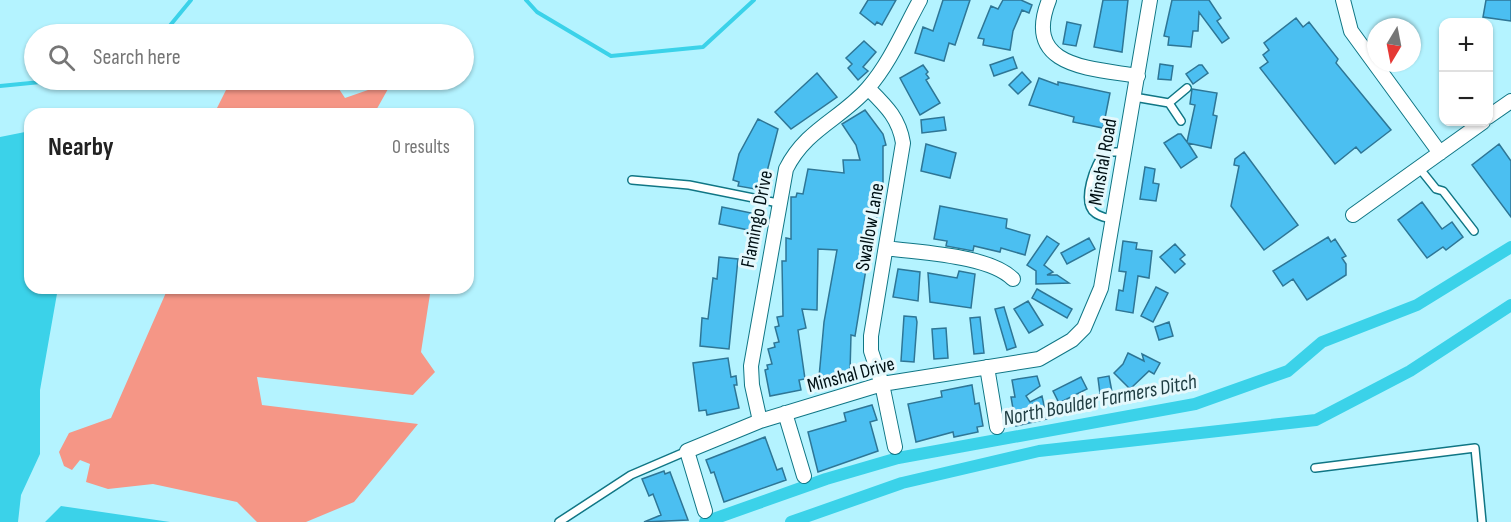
<!DOCTYPE html>
<meta charset="utf-8">
<style>
:root{--surface:#fff;--page:#f2f2f2;--text:#222;--muted:#767676;--line:#e0e0e0}
body{margin:0;font-family:"Sofia Sans Condensed",sans-serif;background:var(--page);color:var(--text)}
.controls{position:absolute;right:18px;top:18px;display:grid;overflow:hidden;border-radius:12px;box-shadow:0 2px 4px #0004}
.controls button{width:54px;height:54px;display:grid;place-items:center;padding:0;border:0;border-bottom:2px solid var(--line);background:var(--surface);color:var(--text);font:30px sans-serif}
.compass{position:absolute;left:1367px;top:18px;width:54px;height:54px;border-radius:50%;background:var(--surface);box-shadow:0 2px 4px #0004;rotate:190deg}
.list{margin:0;padding:0;list-style:none}
h2{display:flex;justify-content:space-between;align-items:center;height:78px;margin:0;padding:0 24px;font-size:26px}
h2 small{font-size:20px;font-weight:400;color:var(--muted)}
.icon{flex:none;width:33px;height:33px;fill:none;stroke:currentColor;stroke-width:2;stroke-linecap:round;stroke-linejoin:round}
.map{position:relative;flex:none;width:1511px;height:522px;overflow:hidden}
.search{position:absolute;background:var(--surface);box-shadow:0 2px 4px #0004;left:24px;top:24px;width:450px;height:66px;display:flex;align-items:center;gap:15px;box-sizing:border-box;padding:0 21px;border-radius:33px;color:var(--muted);font-size:22px}
.panel{position:absolute;background:var(--surface);box-shadow:0 2px 4px #0004;left:24px;top:108px;width:450px;height:186px;border-radius:18px}
.map>svg:first-child{display:block}
</style>
<div class="map">
<svg width="1511" height="522" viewBox="0 0 1511 522">
<rect width="100%" height="100%" fill="#b4f3ff"/>
<path fill="#f59686" d="M231 80H267L256 87 291 80H333L345 98 368 90 376 80H393L374 114H236L233 108 222 114H214Z
M168 288H433L430 294 421 352 435 372 413 395 257 377 262 405 418 424 354 502 306 522H257L237 502 153 484 108 489 86 482 90 464 80 460 72 470 64 466 59 452 69 433 111 418Z"/>
<path fill="#3bd2e9" d="M30 131V288H58L40 390V454L21 495 18 522H0V137Z
M61 506 170 522H45Z"/>
<g fill="none" stroke-linecap="round" stroke-linejoin="round">
<path stroke="#3bd2e9" stroke-width="4" d="M526 0 537 12 611 56 703 47 754 0
M163 34 191 0
M0 86 61 80"/>
<path stroke="#3bd2e9" stroke-width="12" d="M705 522 826 479 898 458 1195 404 1288 371 1322 342 1417 305 1511 247
M791 522 902 483 1039 451 1316 420 1410 371 1511 305"/>
</g>
<path fill="#4bbff1" stroke="#2e7696" stroke-width="1.5" d="M868 0H896L882 25 877 22 875 25 860 13Z
M943 0H970L955 45 949 43 944 61 915 53 923 27 933 31Z
M1003 0H1021L1032 5 1029 13 1022 10 1013 31 1010 50 983 45 984 39 978 38 991 6 998 9Z
M1103 0H1128L1122 52 1094 47Z
M1172 0H1209L1221 18 1217 21 1229 38 1222 43 1199 12 1198 31H1193L1191 47 1168 45 1169 37 1164 36Z
M1486 0H1511V21L1483 17Z
M1296 18 1303 27 1309 22 1338 59 1336 63 1391 130 1361 153 1356 147 1335 164 1260 68 1268 62 1263 55 1269 50 1264 43Z
M1067 22 1081 25 1076 46 1063 44Z
M864 41 876 52 863 67 868 71 858 80 848 68 852 64 846 58Z
M1013 57 1017 68 994 76 990 65Z
M1160 64 1173 66 1171 80 1158 79Z
M923 65 928 72 926 74 929 78 926 80 940 103 920 115 900 78Z
M1199 65H1202L1208 73 1193 84 1186 74Z
M1022 72 1031 82 1018 94 1009 85Z
M817 73 837 97 791 129 775 112Z
M1039 78 1058 85V82L1110 93 1103 128 1073 122 1074 117 1029 105Z
M1192 89 1217 93 1213 115 1217 116 1211 148 1188 143 1197 157 1181 168 1164 143 1178 134H1181L1187 142 1195 105 1190 104Z
M865 110 883 134 886 145 883 146V202L877 215 874 234 866 233 861 268 866 269 855 336 851 335 850 372 819 377 824 322 837 250 818 249 817 310 802 309 806 328 798 330 805 379 799 380 801 390 770 396 765 370 768 369 767 365 772 364 768 349 775 347 774 343 779 342 775 327 779 326 777 317 783 316 782 261H786V238L791 239V197H796L797 193 803 194 808 169 844 173 843 160H860L856 145 842 124Z
M944 117 946 130 922 133 921 120Z
M758 119 778 129 763 187 756 185 755 189 738 186 739 182 733 180 739 154Z
M926 144 956 153 950 178 921 171Z
M1499 144 1511 161V217L1472 165Z
M1244 152 1298 225 1264 250 1231 206 1239 166 1234 165 1235 159Z
M1145 167 1155 169 1153 183 1159 184 1156 201 1140 199Z
M1422 202 1442 229 1452 222 1463 237 1446 250 1443 247 1427 258 1398 220Z
M940 206 1007 219 1006 228 1030 235 1025 255 1001 248 1000 252 974 246 973 251 946 246 947 241 934 239Z
M722 207 761 215 758 232 719 224Z
M1047 236 1059 244 1044 265 1053 272 1047 275H1057L1069 283 1036 284V271L1027 265Z
M1328 237 1331 242 1335 239 1346 256 1342 258 1346 264V275L1307 300 1293 279 1283 286 1273 271Z
M1089 238 1095 249 1067 264 1061 253Z
M1123 241 1137 243 1136 249 1152 251 1149 278 1138 276 1133 313 1116 310 1119 290 1123 291 1126 272 1119 271Z
M1175 244 1185 255 1180 259 1185 264 1175 273 1160 257Z
M719 257 738 259 729 349 700 346 702 318 708 319 713 278 717 279Z
M898 269 920 272 918 301 893 297Z
M959 271 975 274 971 308 930 302 928 273 957 278Z
M1156 287 1168 293 1153 322 1141 316Z
M1037 289 1072 309 1067 318 1032 298Z
M1028 301 1043 325 1029 333 1014 309Z
M1004 307 1016 347 1007 350 995 309Z
M904 316 916 317 917 322 914 362 901 361Z
M980 317 984 353 974 354 970 318Z
M1169 322 1173 336 1159 340 1155 327Z
M946 328 948 358 934 359 932 329Z
M1128 353 1144 361 1142 354 1160 363 1154 374 1149 371 1130 389 1114 373 1123 364Z
M728 358 731 377 736 376 737 385H734L739 408 707 415 706 410 699 411 693 363Z
M1037 376 1040 386 1026 396 1030 402 1042 396 1047 419 1016 426 1011 397H1015L1012 380Z
M1109 376 1112 392 1100 394 1098 378Z
M1081 377 1087 389 1059 403 1053 391Z
M972 385 975 404 979 403 983 426 977 427 978 432 954 437 953 432 916 442 908 404 942 397 941 391Z
M872 405 877 420 870 422 878 451 818 472 808 432 846 421 844 413Z
M765 437 777 470 782 468 786 480 724 502 714 472 711 473 706 460Z
M664 471 665 474 670 472 688 520 644 522 661 515 653 494 649 496 642 479Z"/>
<g fill="none" stroke-linecap="round" stroke-linejoin="round">
<defs>
<path id="service" d="M1134 97 1169 103 1181 121
M1169 103 1187 88
M1420 169 1436 189 1443 191 1474 231
M632 180 689 185 778 203
M1113 220C1108 218 1100 217 1095 213 1080 202 1095 163 1105 152H1124
M1315 468 1475 448 1482 522
M559 522 631 475 687 451"/>
<path id="minor" d="M1049 0C1022 68 1091 68 1138 76
M1343 0 1351 31 1440 153
M868 88C886 106 899 118 903 143L871 336V351L882 384 895 447
M1488 117 1511 101
M1353 215 1483 122
M886 248C921 253 989 255 1013 279
M987 367 997 427
M785 413 804 476
M760 421 752 385 751 366 786 169C806 129 841 119 868 88 890 63 904 29 920 0
M705 511 687 451 760 421 882 384 1039 359 1072 340 1084 328 1101 288 1150 0"/>
</defs>
<use href="#service" stroke="#107685" stroke-width="10"/>
<use href="#minor" stroke="#107685" stroke-width="16"/>
<use href="#service" stroke="#fff" stroke-width="7"/>
<use href="#minor" stroke="#fff" stroke-width="14"/>
</g>
<g text-anchor="middle" dominant-baseline="central" stroke-width="6" stroke-linejoin="round" paint-order="stroke">
<g font-size="20" fill="#001014" stroke="#e4f8fc">
<text transform="translate(1103 162) rotate(-80)">Minshal Road</text>
<text transform="translate(757 219) rotate(-79)">Flamingo Drive</text>
<text transform="translate(870 227) rotate(-80)">Swallow Lane</text>
<text transform="translate(851 375) rotate(-15)">Minshal Drive</text>
</g>
<g font-size="21" font-style="italic" fill="#203e43" stroke="#e4f8fc">
<text transform="translate(1100 400) rotate(-11)">North Boulder Farmers Ditch</text>
</g>
</g>
</svg>
<div class="controls">
<button>+</button>
<button>−</button>
</div>
<svg class="compass" viewBox="-18 -18 36 36"><path d="M0-13l5 13h-10z" fill="#e53935"/><path d="M0 13l5-13h-10z" fill="#767676"/></svg>
<div class="search"><svg class="icon" aria-label="search" viewBox="0 0 24 24"><circle cx="10" cy="10" r="6"/><path d="M15 15l6 6"/></svg>Search here</div>
<section class="panel">
<h2>Nearby<small>0 results</small></h2>
<ul class="list">
</ul>
</section>
</div>
